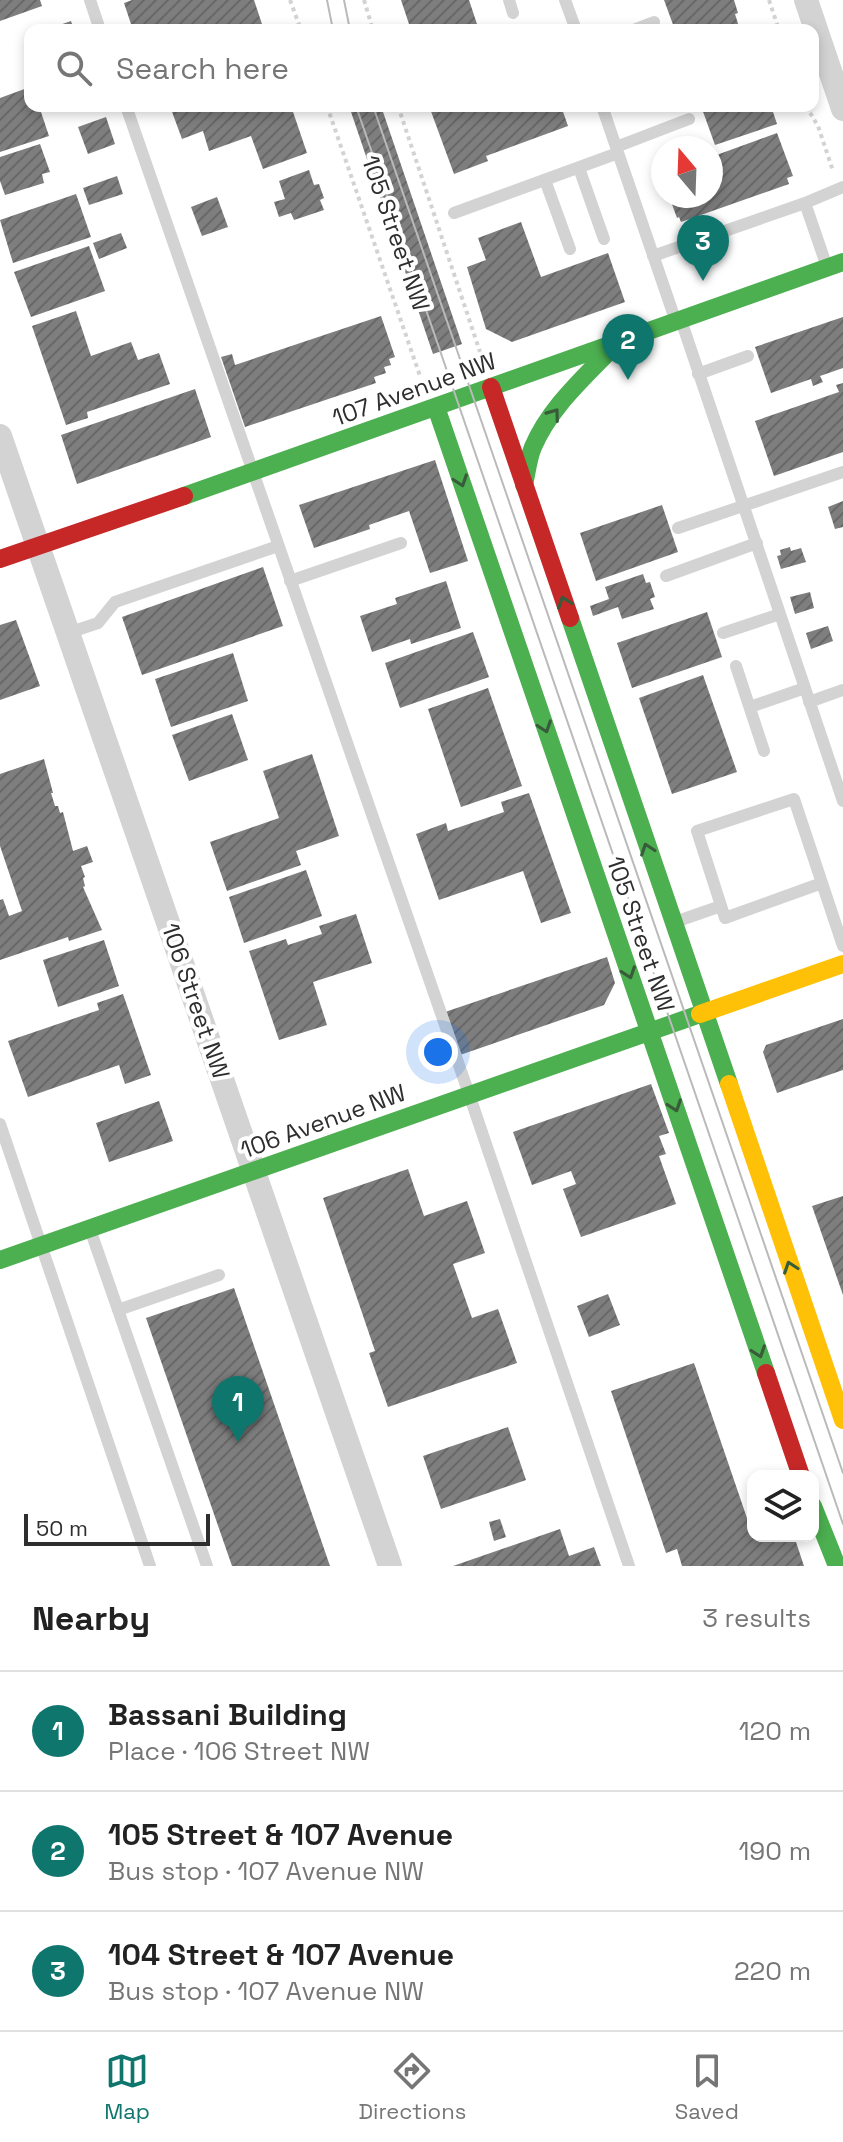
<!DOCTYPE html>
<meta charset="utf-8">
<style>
:root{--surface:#fff;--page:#f2f2f2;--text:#222;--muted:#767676;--line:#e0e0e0;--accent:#0f766e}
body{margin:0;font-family:"Space Grotesk",sans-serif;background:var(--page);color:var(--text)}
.controls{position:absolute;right:24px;bottom:24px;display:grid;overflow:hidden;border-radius:16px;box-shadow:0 4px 12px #0003}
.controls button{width:72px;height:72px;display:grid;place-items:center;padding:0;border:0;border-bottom:2px solid var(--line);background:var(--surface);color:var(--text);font:40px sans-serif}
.compass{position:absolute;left:651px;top:136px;width:72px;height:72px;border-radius:50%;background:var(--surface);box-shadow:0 4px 12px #0003;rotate:341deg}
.scale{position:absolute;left:24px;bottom:20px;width:186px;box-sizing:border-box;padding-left:8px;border:4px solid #2e2e2e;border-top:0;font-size:22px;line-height:28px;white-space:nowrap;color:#2e2e2e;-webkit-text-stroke:6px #fff;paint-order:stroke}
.you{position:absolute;left:438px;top:1052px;width:28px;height:28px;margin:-20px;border:6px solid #fff;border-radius:50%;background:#1a73e8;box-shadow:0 0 0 12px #1a73e833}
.badge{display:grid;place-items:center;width:52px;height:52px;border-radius:50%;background:var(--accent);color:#fff;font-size:26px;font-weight:700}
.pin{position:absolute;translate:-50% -66px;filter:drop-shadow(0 2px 4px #0008)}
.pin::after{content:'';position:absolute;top:42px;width:28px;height:24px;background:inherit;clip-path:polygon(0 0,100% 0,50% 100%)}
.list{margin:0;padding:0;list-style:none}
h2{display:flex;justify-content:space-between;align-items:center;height:104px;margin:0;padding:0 32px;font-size:34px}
h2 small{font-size:26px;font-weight:400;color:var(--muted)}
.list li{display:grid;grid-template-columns:52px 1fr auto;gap:24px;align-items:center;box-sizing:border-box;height:120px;padding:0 32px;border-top:2px solid var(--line)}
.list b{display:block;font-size:30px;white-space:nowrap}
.list p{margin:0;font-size:26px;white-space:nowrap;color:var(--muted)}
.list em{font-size:26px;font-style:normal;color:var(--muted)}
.icon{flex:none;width:44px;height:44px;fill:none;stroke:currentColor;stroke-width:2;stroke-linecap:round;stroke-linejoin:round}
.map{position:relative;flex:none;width:843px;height:1566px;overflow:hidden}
.search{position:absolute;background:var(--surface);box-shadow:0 4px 12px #0003;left:24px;right:24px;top:24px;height:88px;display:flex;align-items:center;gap:20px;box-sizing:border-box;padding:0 28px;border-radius:16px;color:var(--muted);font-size:30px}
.sheet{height:464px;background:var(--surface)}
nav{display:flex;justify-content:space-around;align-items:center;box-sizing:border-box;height:112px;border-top:2px solid var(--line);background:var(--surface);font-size:22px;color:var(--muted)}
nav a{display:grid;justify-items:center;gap:4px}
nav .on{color:var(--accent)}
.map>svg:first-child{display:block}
</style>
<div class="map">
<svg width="843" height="1566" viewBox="0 0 843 1566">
<defs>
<pattern id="building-hatch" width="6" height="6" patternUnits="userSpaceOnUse" patternTransform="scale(2)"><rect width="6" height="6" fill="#7e7e7e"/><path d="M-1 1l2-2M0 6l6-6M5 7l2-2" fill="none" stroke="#686868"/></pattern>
</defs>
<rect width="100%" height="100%" fill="#fff"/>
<path fill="url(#building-hatch)" d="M0 0H40L42 6 0 21Z
M132 0H254L264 30H133L124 3Z
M401 0H469L479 30H411Z
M664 0H734L738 13 735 14 740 30H675Z
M71 21 74 30H45Z
M30 87V106H39L49 136 0 152V98Z
M178 106H291L307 153 263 169 251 136 209 151 203 131 182 139 171 109Z
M349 106H381L462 344 433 354Z
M429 106H561L568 126 486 156 488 161 454 174Z
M701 106H771L777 124 715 145Z
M106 117 115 144 88 154 78 127Z
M777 133 793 176 787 178 789 184 681 222 679 217 677 218 669 196H711V157Z
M40 144 50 172 42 174 44 183 5 195 0 181V157Z
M309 170 314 185 319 184 324 198 320 200 324 210 294 220 291 213 279 217 274 202 285 199 279 181Z
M117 176 123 194 89 205 83 188Z
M76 194 91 237 13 263 0 220Z
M217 197 228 227 202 236 191 207Z
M521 222 541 277 608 253 625 302 512 342 486 329 467 267 486 260 478 238Z
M121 233 127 248 99 259 93 243Z
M89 246 105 291 31 317 14 272Z
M76 311 91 356 131 342 138 360 159 353 170 384 87 412 88 418 66 425 32 326Z
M381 316 395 357 389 359 391 365 384 367 386 373 374 377 376 383 245 427 221 357 232 354 235 365Z
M843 317V368L820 376 823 382 813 386 811 379 771 393 755 347Z
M843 383V452L774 476 755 421 839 392 836 385Z
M195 389 211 437 77 484 61 435Z
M435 460 468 561 430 573 409 511 369 525 370 529 314 548 299 505Z
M843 501V527L835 529 828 507Z
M662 505 678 552 596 581 580 533Z
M790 547 791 551 801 548 806 562 781 569 777 556 781 555 780 550Z
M263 567 283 626 142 675 122 617Z
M643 574 646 583 650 582 655 597 650 599 654 609 622 619 618 607 593 616 590 606 609 599 605 587Z
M446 581 461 628 411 644 410 639 372 652 360 616 397 604 395 598Z
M810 592 814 608 795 614 790 597Z
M707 612 722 657 632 688 617 643Z
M16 620 40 686 0 700V625Z
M828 626 833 641 811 649 806 633Z
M473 632 489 677 400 708 385 663Z
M233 653 248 701 171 727 155 679Z
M703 675 737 772 672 794 639 698Z
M488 688 522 786 461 807 428 709Z
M232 714 248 760 189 781 172 735Z
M312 754 339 836 296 851 301 865 227 891 210 842 279 818 263 771Z
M44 759 53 793H51L55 806H58L60 813 63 812 73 851 87 846 93 862 81 866 85 877 83 878 85 886 83 887 102 930 69 941 68 937 0 960V900L3 899 9 916 22 911 0 846V774Z
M529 793 571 913 541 923 523 871 439 900 416 834 446 823 448 831 504 812 501 802Z
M306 870 322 916 244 943 229 897Z
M356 914 372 963 313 982 327 1025 279 1040 249 951 286 939 288 945 322 934 319 926Z
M104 940 119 986 58 1007 43 960Z
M607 957 615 983 604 1005 460 1055 445 1012Z
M123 994 151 1075 125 1084 119 1065 28 1097 8 1041 99 1010 97 1003Z
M843 1019V1070L777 1093 763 1052 766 1045Z
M651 1084 669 1133 659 1136 666 1154 659 1156 676 1204 581 1237 563 1189 576 1184 571 1171 532 1185 513 1132Z
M159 1101 173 1141 109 1162 96 1123Z
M408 1169 424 1216 467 1201 485 1253 453 1264 472 1318 498 1309 517 1363 388 1407 369 1353 375 1351 323 1198Z
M843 1196V1295L812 1206Z
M234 1288 330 1566H232L146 1318Z
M608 1294 620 1325 589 1337 577 1306Z
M694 1363 749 1524 753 1523V1536H794L804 1566H682L677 1549 666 1553 611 1391Z
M508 1427 526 1480 441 1509 423 1456Z
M500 1519 506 1537 494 1541 489 1522Z
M560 1529 569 1556 594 1547 601 1566H453Z"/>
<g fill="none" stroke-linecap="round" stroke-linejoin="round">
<path stroke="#d3d3d3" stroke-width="4" stroke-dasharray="4 4" stroke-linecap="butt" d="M290 0 301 30
M364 0 373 30
M769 0 779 30
M327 106 420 376
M398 106 481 355
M806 106 818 126 833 171"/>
<path stroke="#d3d3d3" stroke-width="12" d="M90 0 100 30
M509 0 513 13
M565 0 576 30
M633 30 654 22
M126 106 469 1094 629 1566
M602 106 675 319
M616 147 689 119
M579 168 604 239
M545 180 570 249
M805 203 843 187
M454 213 618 153
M653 256 805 203 827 267
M682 323 843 801
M698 374 748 356
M678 528 843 472
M666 576 757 543
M290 581 401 543
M68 633 98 623 115 602 278 546
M723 633 780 614
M736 666 764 751
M809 702 843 690
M750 707 805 688
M822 883 725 918 697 831 794 799 843 946
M675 922 721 906
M0 1124 150 1566
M91 1232 207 1566
M118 1310 219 1275"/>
<path stroke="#d3d3d3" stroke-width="24" d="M806 0 843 109
M0 436 390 1566"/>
<path stroke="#4caf50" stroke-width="18" d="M436 407 766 1373
M524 485C527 472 528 459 533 447 550 407 584 378 613 347
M184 496 843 262
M570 618 729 1084
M0 1260 700 1014
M813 1506 837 1566"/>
<path stroke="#ffc107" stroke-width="18" d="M700 1014 843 964
M729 1084 843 1420"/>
<path stroke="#c62828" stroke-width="18" d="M491 387 570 618
M0 559 184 496
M766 1373 801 1476"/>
<path stroke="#bababa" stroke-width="2" d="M327 0 333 30
M344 0 350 30
M356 106 843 1524
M373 106 843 1473"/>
</g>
<defs><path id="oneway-chevron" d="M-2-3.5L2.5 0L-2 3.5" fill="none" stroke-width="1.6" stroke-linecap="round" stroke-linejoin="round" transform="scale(2)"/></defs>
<g stroke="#385b3a">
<use href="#oneway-chevron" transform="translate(554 414) rotate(-54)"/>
<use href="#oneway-chevron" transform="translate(461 481) rotate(71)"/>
<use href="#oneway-chevron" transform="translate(564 602) rotate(-109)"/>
<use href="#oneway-chevron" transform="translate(545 727) rotate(71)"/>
<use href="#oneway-chevron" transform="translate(647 849) rotate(-109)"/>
<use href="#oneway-chevron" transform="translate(629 973) rotate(71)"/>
<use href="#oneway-chevron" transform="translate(675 1106) rotate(71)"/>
<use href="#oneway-chevron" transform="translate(790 1267) rotate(-109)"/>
<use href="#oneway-chevron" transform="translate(759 1352) rotate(71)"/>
</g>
<g text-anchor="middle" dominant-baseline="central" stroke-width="8" stroke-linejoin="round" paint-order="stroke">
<g font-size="24" fill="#2e2e2e" stroke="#fff">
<text transform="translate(396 233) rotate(71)">105 Street NW</text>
<text transform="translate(414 389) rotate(-20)">107 Avenue NW</text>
<text transform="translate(641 934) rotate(71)">105 Street NW</text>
<text transform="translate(196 1001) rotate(71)">106 Street NW</text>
<text transform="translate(323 1121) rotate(-20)">106 Avenue NW</text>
</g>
</g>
</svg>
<div class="controls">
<button><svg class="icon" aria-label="layers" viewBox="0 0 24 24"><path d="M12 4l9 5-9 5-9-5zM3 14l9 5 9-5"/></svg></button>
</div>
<svg class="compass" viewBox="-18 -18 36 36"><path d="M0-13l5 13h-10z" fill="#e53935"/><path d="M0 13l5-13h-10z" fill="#767676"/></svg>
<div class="scale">50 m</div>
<div class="you"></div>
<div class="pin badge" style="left:238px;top:1442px">1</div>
<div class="pin badge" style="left:628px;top:380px">2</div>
<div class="pin badge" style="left:703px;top:281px">3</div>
<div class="search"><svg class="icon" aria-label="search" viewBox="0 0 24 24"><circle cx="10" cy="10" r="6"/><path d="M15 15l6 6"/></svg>Search here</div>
</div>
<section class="sheet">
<h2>Nearby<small>3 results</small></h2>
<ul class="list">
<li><span class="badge">1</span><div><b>Bassani Building</b><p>Place · 106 Street NW</p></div><em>120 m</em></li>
<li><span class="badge">2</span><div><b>105 Street &amp; 107 Avenue</b><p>Bus stop · 107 Avenue NW</p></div><em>190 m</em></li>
<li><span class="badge">3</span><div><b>104 Street &amp; 107 Avenue</b><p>Bus stop · 107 Avenue NW</p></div><em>220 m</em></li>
</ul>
</section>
<nav>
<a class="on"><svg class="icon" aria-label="map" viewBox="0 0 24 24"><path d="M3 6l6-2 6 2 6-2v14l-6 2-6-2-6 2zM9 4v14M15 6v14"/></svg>Map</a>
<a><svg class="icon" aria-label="directions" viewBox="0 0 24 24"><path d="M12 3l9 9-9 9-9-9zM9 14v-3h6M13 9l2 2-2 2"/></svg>Directions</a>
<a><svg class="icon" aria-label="saved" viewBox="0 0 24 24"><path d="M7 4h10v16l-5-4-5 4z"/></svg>Saved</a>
</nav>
